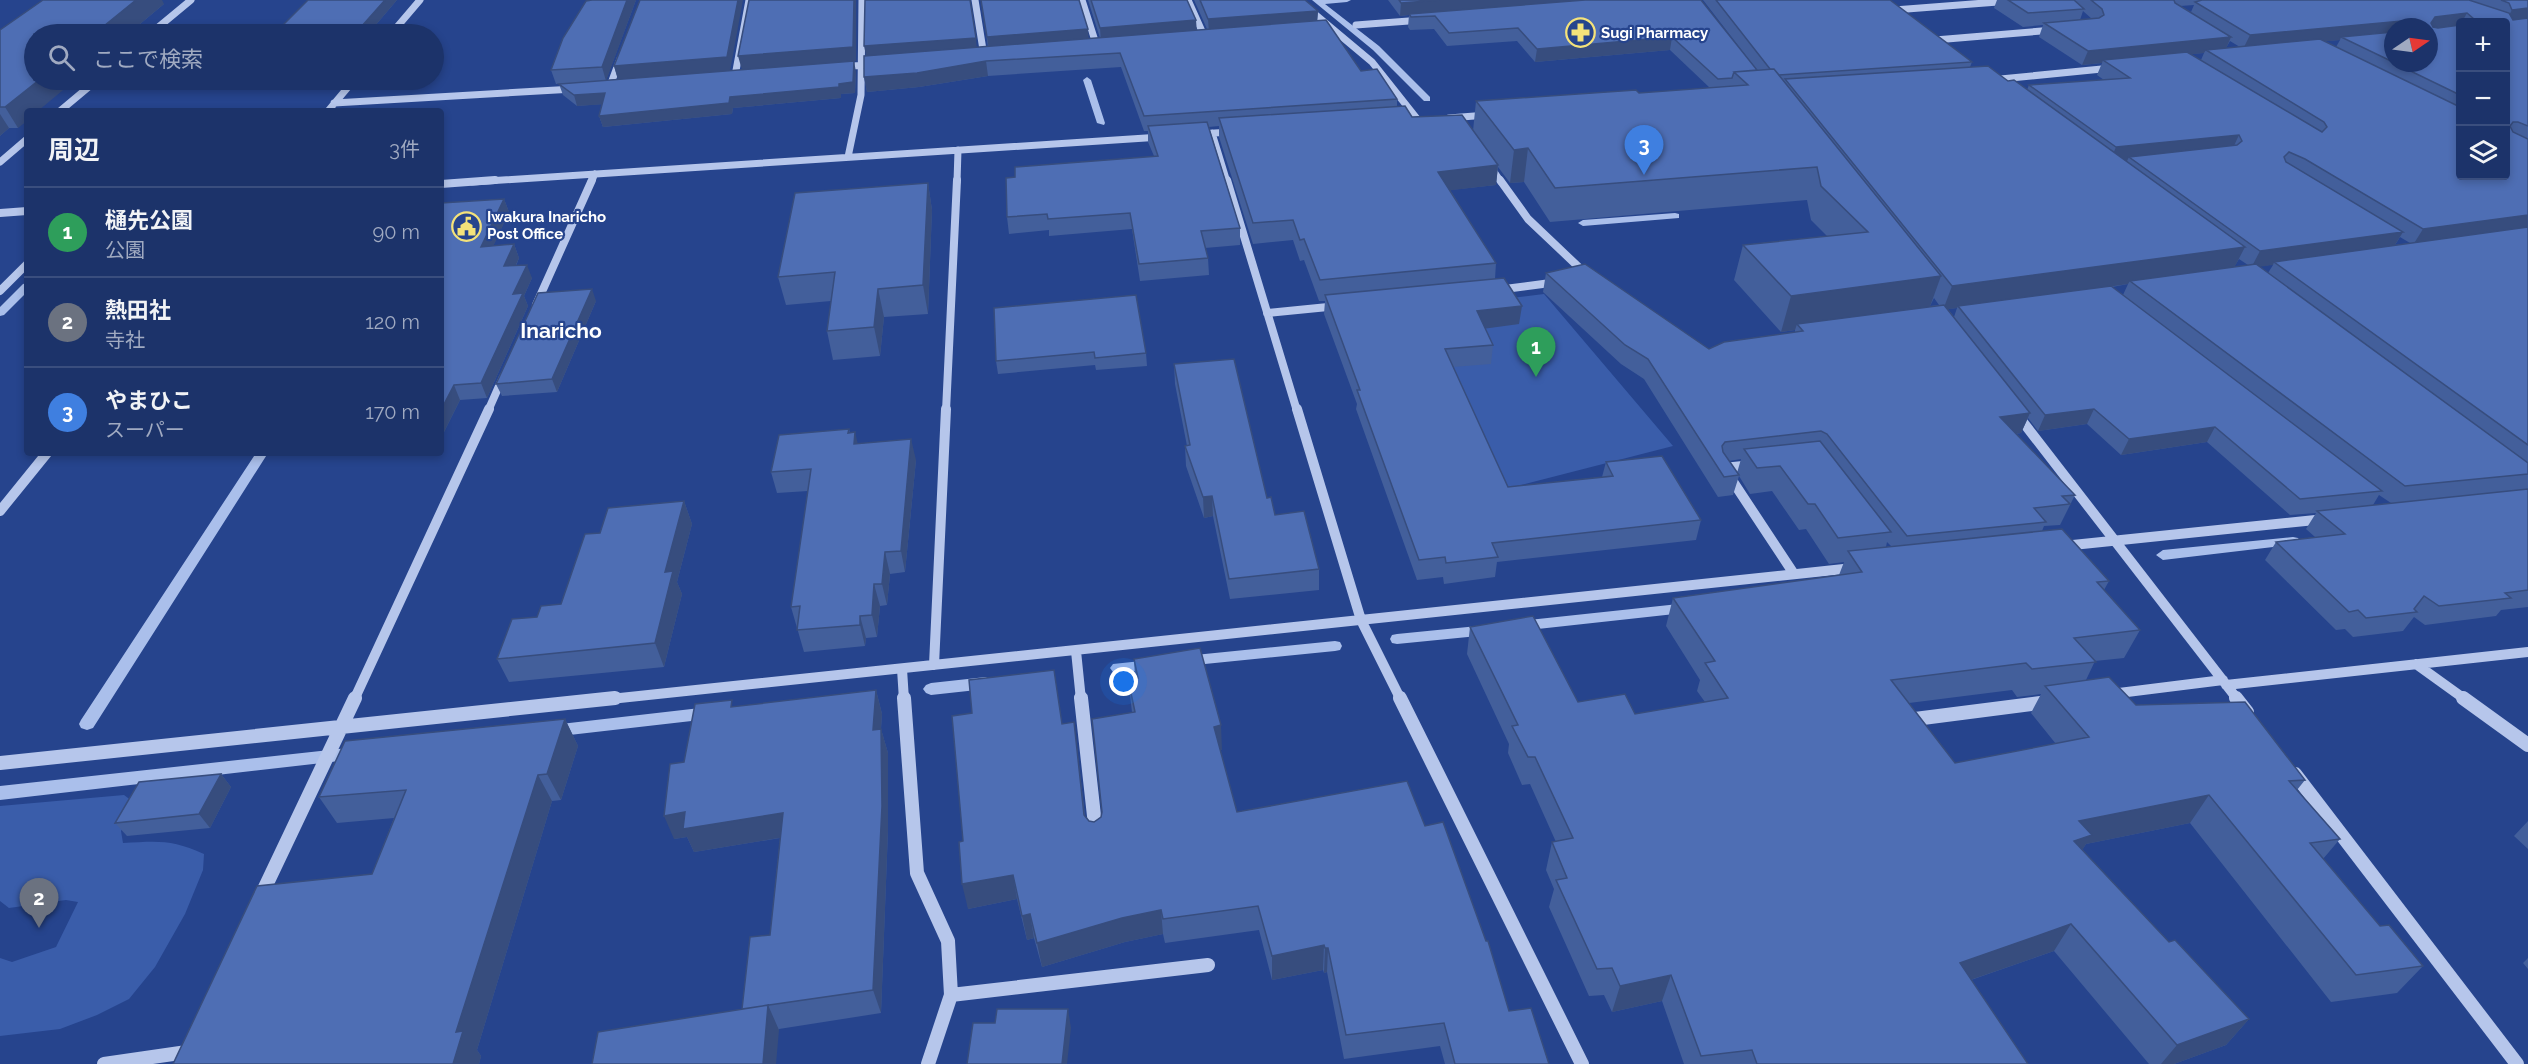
<!DOCTYPE html>
<html lang="ja">
<meta charset="utf-8">
<style>
:root{--surface:#1c336a;--page:#293f72;--text:#f1f3f6;--muted:#a0aac1;--line:#3a4e7e;--accent:#ea580c}
body{margin:0;font-family:Raleway,"Noto Sans JP",sans-serif;background:var(--page);color:var(--text)}
.controls{position:absolute;right:18px;top:18px;display:grid;overflow:hidden;border-radius:6px;box-shadow:0 3px 9px #0003}
.controls button{width:54px;height:54px;display:grid;place-items:center;padding:0;border:0;border-bottom:2px solid var(--line);background:var(--surface);color:var(--text);font:30px sans-serif}
.compass{position:absolute;left:2384px;top:18px;width:54px;height:54px;border-radius:50%;background:var(--surface);box-shadow:0 3px 9px #0003;rotate:77deg}
.you{position:absolute;left:1124px;top:682px;width:21px;height:21px;margin:-15px;border:4px solid #fff;border-radius:50%;background:#1a73e8;box-shadow:0 0 0 9px #1a73e833}
.badge{display:grid;place-items:center;width:39px;height:39px;border-radius:50%;background:var(--accent);color:#fff;font-size:20px;font-weight:700}
.pin{position:absolute;translate:-50% -50px;filter:drop-shadow(0 2px 3px #0008)}
.pin::after{content:'';position:absolute;top:32px;width:21px;height:18px;background:inherit;clip-path:polygon(0 0,100% 0,50% 100%)}
.list{margin:0;padding:0;list-style:none}
h2{display:flex;justify-content:space-between;align-items:center;height:78px;margin:0;padding:0 24px;font-size:26px}
h2 small{font-size:20px;font-weight:400;color:var(--muted)}
.list li{display:grid;grid-template-columns:39px 1fr auto;gap:18px;align-items:center;box-sizing:border-box;height:90px;padding:0 24px;border-top:2px solid var(--line)}
.list b{display:block;font-size:22px;white-space:nowrap}
.list p{margin:0;font-size:20px;white-space:nowrap;color:var(--muted)}
.list em{font-size:20px;font-style:normal;color:var(--muted)}
.icon{flex:none;width:33px;height:33px;fill:none;stroke:currentColor;stroke-width:2;stroke-linecap:round;stroke-linejoin:round}
.map{position:relative;flex:none;width:2528px;height:1064px;overflow:hidden}
.search{position:absolute;background:var(--surface);box-shadow:0 3px 9px #0003;left:24px;top:24px;width:420px;height:66px;display:flex;align-items:center;gap:15px;box-sizing:border-box;padding:0 21px;border-radius:33px;color:var(--muted);font-size:22px}
.panel{position:absolute;background:var(--surface);box-shadow:0 3px 9px #0003;left:24px;top:108px;width:420px;height:348px;border-radius:6px}
.map>svg:first-child{display:block}
</style>
<div class="map">
<svg width="2528" height="1064" viewBox="0 0 2528 1064">
<rect width="100%" height="100%" fill="#26448d"/>
<path fill="#3a5daa" d="M1544 294 1673 446 1506 489 1427 308Z
M124 795 132 801 121 831 123 843C157 841 172 839 204 854L203 870 185 914 155 967 129 999 97 1015 60 1029 0 1036V958L12 962 56 947 78 902 66 900 9 908 0 901V806Z"/>
<g fill="none" stroke-linecap="round" stroke-linejoin="round">
<path fill="#aabfeb" fill-rule="evenodd" d="M1312 0H1351L1347 2 1325 4 1379 46 1430 97V101H1424L1373 50Z
M1087 77 1091 80 1105 123 1104 125 1097 123 1083 80Z
M1675 213 1679 214V218L1583 226 1578 223 1583 220Z
M27 283V292L4 315 0 316V307L23 284Z
M256 453H268L93 728 87 730 81 728 79 724 81 720Z
M2293 537 2298 538 2300 541 2298 544 2163 560 2156 555 2163 550Z
M1688 603 1693 604 1695 608 1693 612 1519 631 1514 630 1512 626 1514 622 1519 621Z
M1488 625 1493 626 1495 630 1493 634 1488 635 1397 644 1392 643 1390 639 1392 635 1397 634Z
M1335 641 1340 642 1342 646 1340 650 1335 651 1185 666 1180 665 1178 661 1180 657 1185 656Z
M1151 660 1156 661 1158 665 1156 669 1118 673 1113 672 1110 668 1113 664Z
M986 677 991 679 994 683 991 687 986 689 931 695 926 693 923 689 926 685 931 683Z
M709 707 714 709 717 713 714 717 709 719 552 737 546 735 544 731 546 727 552 725Z
M357 747 363 749 365 753 363 757 357 759 0 800V786Z"/>
<path stroke="#b6c6eb" stroke-width="7" d="M975 0 984 56
M1082 0 1097 47
M1188 0 1205 38
M1298 0 1372 62 1418 120
M1894 10 2024 0
M1356 25 1422 20
M150 34 191 0
M391 34 420 0
M1935 40 2054 30
M841 67 877 64
M735 76 749 0
M1990 80 2112 68
M617 85 610 86 620 59
M334 103 574 89
M60 111 97 80
M328 111 354 80
M1449 118 1487 115
M1212 133 1227 182
M1197 134 1232 132
M848 157 861 95 862 0
M0 162 27 139
M1490 166 1501 182
M472 182 1161 137
M591 182 595 174
M957 182 958 150"/>
<path stroke="#b6c6eb" stroke-width="8" d="M1227 180 1297 411
M1500 180 1528 219 1587 275
M441 184 495 180
M0 213 27 211
M1497 290 1558 282
M0 291 27 264
M536 305 592 180
M1267 313 1338 306
M488 411 503 377
M946 411 957 180"/>
<path stroke="#b6c6eb" stroke-width="10" d="M1297 409 1361 620 1401 700
M2016 413 2238 700
M1752 465 1724 468 1794 574
M0 511 47 453
M2063 546 2325 519
M1076 651 1081 700
M2416 664 2466 700
M934 665 946 409
M902 669 904 700
M2226 685 2528 652
M2111 694 2223 680
M354 700 489 409
M601 700 1853 568"/>
<path stroke="#b6c6eb" stroke-width="14" d="M904 698 917 873 948 941 951 995 928 1064
M1081 698 1096 834
M1400 698 1582 1064
M2236 698 2247 712
M2463 698 2528 745
M1915 719 2048 702
M0 763 615 698
M2295 774 2517 1064
M260 898 355 698
M951 995 1208 965
M104 1064 187 1052"/>
</g>
<path fill="#435f9b" fill-rule="evenodd" d="M397 0 368 34H274Z
M636 0 606 80 618 79 614 66 730 71 856 72 855 93 841 94V98L733 108 732 114 603 127 599 116 602 104 577 106 563 95 559 84 574 83 556 84 551 70Z
M981 0 1089 39 1100 38 1088 0H1187L1197 30 1207 29 1194 0H1305L1318 11 1317 21 1361 71 1397 99V106L1412 117 1473 131 1476 101 1639 93 1710 88 1670 50 1535 62 1517 41 1447 46 1434 29 1410 30 1408 27 1409 15 1400 16 1388 0H1701L1757 70 1703 0H1890L1972 62 1970 67 2008 81 2027 90 2029 85 2104 80 2097 75 2102 63 2082 65 2039 37 2043 25 2023 27 1994 8 1997 0H2528V607L2501 610 2496 616 2425 625 2414 617 2403 631 2353 637 2345 629 2336 630 2265 560 2276 542 2315 537 2306 529 2316 513 2290 515 2207 442 2121 455 2087 424 2038 431 2028 418 2021 433 2015 434 2075 495 2060 525 2044 526 2042 531 2109 581 2104 590 2140 630 2124 658 2095 661 2086 680 2136 705 2305 780 2297 790 2340 839 2323 859 2380 926 2423 966 2397 993 2331 1002 2190 823 2086 844 2082 850 2169 942 2249 1019 2226 1045 2174 1064H2149L2054 951 1971 980 2028 1064H1684L1662 1001 1612 1012 1604 995 1589 996 1549 907 1554 889 1546 870 1552 842H1556L1530 784 1522 785 1508 753 1509 744 1467 654 1470 627 1578 702 1635 714 1705 702 1697 691 1700 680 1666 626 1673 598 1839 575 1844 562 1829 564 1806 529 1799 530 1772 491 1750 494 1739 476 1733 495 1718 497 1644 379 1621 364 1543 292 1546 273 1709 349 1795 332V330L1781 332 1734 280 1743 245 1827 236 1811 220 1807 200 1550 222 1524 182 1510 183 1498 167 1496 185 1450 190 1496 263 1495 279 1519 324 1485 328 1493 345 1491 364 1453 367 1508 487 1602 477 1606 462 1701 520 1696 540 1497 562 1495 577 1444 584 1443 577 1417 580 1356 409 1357 404 1324 314 1325 301H1319L1304 260 1300 261 1293 240 1253 244 1219 137V126L1209 127 1240 228V245L1205 248 1208 258 1209 275 1140 281 1132 229 1049 236V230L1009 234 1007 217 1015 177 1154 156 1148 142V131H1144L1121 67 988 76 919 87 867 92 864 77 866 56 988 47ZM2194 5 2191 12 2180 6ZM2083 11 2092 19 2080 20ZM2460 22H2505L2460 176ZM2393 27H2429V63H2393ZM2340 40 2336 47 2325 41ZM2230 41 2240 47 2226 48ZM2204 53 2201 60 2191 54ZM2400 237 2410 243 2395 245ZM2239 259 2248 265 2234 267ZM2270 265H2273L2268 273 2259 266ZM2128 284 2123 295 2112 287ZM1934 298 1939 305 1930 306ZM1957 308 1954 317 1948 309ZM1741 459 1737 473 1729 461ZM2379 495 2391 503 2373 505ZM1887 542 1891 546 1886 547ZM2012 690 2017 697 2041 694 2031 713 2056 744 1955 763 1909 703Z
M164 4 128 34H34L18 128H9L0 136V30Z
M928 183 932 210 928 314 884 317 880 356 833 360 827 331 831 301 786 305 778 277Z
M504 199 509 212 493 246 514 244 519 258 516 266 532 278 524 296 528 306 487 398 460 400 444 432H441V203Z
M1136 295 1146 353 1147 366 1096 370 1095 365 998 374 996 361Z
M596 301 557 392 502 396 496 384Z
M1174 364 1267 498 1275 515 1319 569V590L1230 599 1213 516 1204 518 1186 466 1185 446H1187L1175 384Z
M849 429 850 433 858 444 916 460 905 572 890 574 887 605 880 606 877 637 866 638 865 646 804 652 791 607 808 491 777 493 771 472Z
M684 501 692 524 677 582 682 594 664 667 509 682 497 659 537 617 561 604 600 533Z
M1134 659 1222 750H1220L1237 812 1425 826 1509 1011 1549 1064H1445L1440 1046 1344 1059 1327 972 1324 973 1323 970 1272 980 1259 930 1165 943 1163 934 1125 942 1042 967 1034 938 1027 940 1017 899 968 909 963 841 1062 724 1077 747 1085 816 1089 821 1094 822 1101 817 1132 712 1128 679 1135 678Z
M876 690 882 714 881 729 888 753V830L881 1013 779 1029V1030L742 1009 770 935 780 838 694 852 687 837 674 839 684 762 734 707Z
M565 719 578 746 561 800 552 801 477 1050 481 1056 479 1064H173L372 874 394 818 337 823 319 797Z
M221 774 231 787 210 828 127 836 115 823Z
M2528 821V849L2514 836Z
M2528 958V969L2523 963Z"/>
<path fill="#374d7e" d="M136 0H162L164 4 128 34H94Z
M385 0H397L368 34H364L361 27Z
M627 0H636L606 81 602 67Z
M738 0H743L730 71 618 80 614 66Z
M854 0H856V61L742 70 738 56Z
M1440 0H1602L1409 14V15L1400 16 1401 3Z
M2528 8V21L2505 22 2512 10Z
M1318 11 1317 24 1209 32 1208 19Z
M2467 13 2462 22H2460V25L2429 31V27L2435 17Z
M1196 20 1197 33 1101 41 1100 28Z
M2402 21 2399 27H2393V35L2341 37 2340 40 2243 49 2250 35Z
M350 28 353 34H345Z
M1088 29 1089 42 989 50 987 37Z
M1672 37 1670 50 1535 62 1537 49Z
M2231 37 2225 51 2206 50 2204 53 2107 63 2103 60 2102 63 2082 65 2088 51Z
M976 38 977 51 867 60 864 46Z
M854 61 856 72 855 93 841 94V98L733 108 732 114 603 127 599 116 730 97 839 84Z
M986 61 988 76 919 87 867 92 864 77Z
M39 80H75L38 111H27V121L18 128 5 107Z
M605 93 608 104 577 106 574 95Z
M0 114 9 128 0 136Z
M2239 135 2232 150 2129 157 2127 161 2109 163 2116 147Z
M1528 148 1524 182 1510 183 1514 150Z
M1498 165 1496 185 1436 192 1438 172Z
M928 183 932 210 928 314 923 285Z
M504 199 509 212 487 260 481 247Z
M2528 215V228L2413 245 2423 229Z
M2403 232 2393 248 2274 262 2273 265 2251 268 2260 251Z
M514 244 519 258 509 280 504 266Z
M2245 247 2233 270 2130 281 2128 284 1959 308 1958 306 1957 308 1943 310 1952 286Z
M527 265 532 278 524 296 528 306 487 398 481 383 513 294Z
M1941 276 1928 312 1797 324 1795 330 1781 332 1791 296Z
M592 289 596 301 557 392 552 379Z
M878 289 884 317 880 356 874 327Z
M1522 306 1519 324 1475 330 1477 311Z
M454 385 460 400 444 432 441 425V410Z
M2094 409 2087 424 2038 431 2045 415Z
M2030 413 2021 433 1991 437 2000 417Z
M2215 427 2207 442 2121 455 2129 439Z
M855 432 860 453 854 444Z
M911 439 916 460 905 572 901 551Z
M1212 496 1213 516 1204 518 1203 497Z
M684 501 692 524 677 582 682 594 664 667 655 643 665 572Z
M885 552 890 574 887 605 882 584Z
M874 584 880 606 877 637 872 615Z
M860 616 866 638 865 646 860 625Z
M876 690 882 714 881 729 888 753V830L881 1013 873 990V730Z
M565 719 578 746 561 800 547 774Z
M1074 722 1077 747 1087 840 1084 815Z
M1221 725 1222 750 1214 751V727Z
M221 774 231 787 210 828 199 814Z
M538 775 552 801 477 1050 481 1056 479 1064H453L456 1032Z
M2209 795 2190 823 2086 844 2075 862 2057 868 2079 821Z
M685 812 783 813 791 836 694 852 687 837 674 839 664 816Z
M1013 875 1017 899 968 909 962 884Z
M1161 910 1163 934 1125 942 1042 967 1037 943 1122 918Z
M1030 914 1034 938 1027 940 1022 916Z
M2071 924 2054 951 1944 989 1960 963Z
M1324 945 1323 970 1272 980V956Z
M1325 948H1328L1327 972 1324 973Z
M1671 975 1662 1001 1612 1012 1620 986Z
M768 1005 779 1030 776 1064H763Z
M1068 1009 1071 1028 1067 1064H1062Z
M2249 1019 2226 1045 2174 1064H2161L2177 1045Z"/>
<path fill="#4e6eb4" stroke="#374d7e" stroke-width="1.5" d="M43 0H136L94 34H34V80H39L5 107H0V30Z
M308 0H385L361 27 350 28 345 34H274Z
M592 0H627L602 67 551 70 563 38 586 1Z
M640 0H738L727 57 614 66Z
M749 0H854L853 47 738 56Z
M865 0H970L976 38 864 46Z
M981 0H1079L1088 29 987 37Z
M1091 0H1187L1196 20 1100 28Z
M1200 0H1305L1318 11 1208 19Z
M1399 0H1440L1401 3Z
M1585 0H1701L1757 70 1734 72 1732 78 1718 79 1672 37 1537 49 1518 28 1449 33 1435 16 1411 17 1409 14Z
M1716 0H1890L1972 62 1779 75 1774 69H1770Z
M2008 0H2074L2084 9 2028 13Z
M2091 0H2174L2175 3 2231 37 2088 51 2044 23 2099 18 2104 15 2102 9Z
M2202 0H2469L2509 13 2513 20 2528 18V126L2518 122H2513L2510 126 2513 132 2528 139V215L2423 229 2305 159 2289 152 2284 157 2286 162 2403 232 2260 251 2129 157 2237 145 2242 141 2239 135 2116 147 2029 85 2130 78 2103 60 2187 52 2322 132 2327 127 2324 122 2206 50 2320 39 2460 107V176H2505V22H2471L2474 19 2467 13 2435 17 2431 23 2433 27 2438 28 2460 25V95L2394 63H2429V27H2405L2406 26 2402 21 2250 35 2195 2Z
M2501 0H2528V8L2512 10 2509 3Z
M1326 20 1361 71 1377 69 1397 99 1144 116 1120 53 986 61 917 73 864 77V56Z
M2393 32V62L2341 37Z
M854 61 853 82 839 84V87L730 97 729 103 599 116 605 93 574 95 559 84Z
M1988 66 2008 81 2014 80 2245 247 1952 286 1785 79Z
M1774 69 1941 276 1791 296 1743 245 1868 232 1821 186 1817 167 1555 188 1528 148 1514 150 1476 101 1636 90 1639 93 1748 85 1734 72Z
M1405 106 1412 117 1462 115 1498 165 1438 172 1496 263 1320 280 1304 239 1300 240 1293 220 1253 223 1219 118Z
M1207 122 1240 228 1201 231 1208 258 1139 264 1130 213 1048 219 1047 214 1007 217 1006 178 1015 177V167L1158 156 1148 126Z
M928 183 923 285 878 289 874 327 827 331 835 272 778 277 795 193Z
M504 199 481 247 514 244 504 266 527 265 513 294 523 293 481 383 454 385 441 410V203Z
M2528 227V445L2274 262Z
M1585 264 1709 349 1724 342 1803 331 1797 324 1944 305 2030 413 2000 417 2075 495 2062 496 2070 504 2034 508 2046 522 1907 536 1827 434 1821 431 1725 442 1722 446 1723 452 1739 475 1724 477 1648 359 1625 345 1546 273Z
M2256 264 2528 463V474L2405 486 2130 281Z
M1504 278 1522 306 1477 311 1493 345 1445 349 1508 487 1613 476 1606 462 1662 456 1701 520 1492 543 1498 557 1446 563 1445 557 1419 560 1357 390H1360L1325 295Z
M2111 286 2382 491 2300 499 2215 427 2129 439 2094 409 2045 415 1958 306Z
M592 289 552 379 496 384 538 293Z
M1136 295 1146 353 1095 358 1094 352 996 361 994 308Z
M1234 359 1267 498 1271 497 1275 515 1304 511 1319 569 1229 579 1212 496 1203 497 1185 446 1190 445 1174 364Z
M849 429 848 433 855 432 854 444 911 439 901 551 885 552 882 584H874L872 615 860 616V625L797 630 800 606 791 607 811 469 771 472 779 435Z
M1820 441 1891 532 1838 538 1815 504H1808L1780 466 1757 468 1744 449Z
M2528 489V590L2505 593 2511 598 2439 606 2424 596 2414 609 2417 612 2366 618 2358 610 2349 612 2276 542 2345 534 2317 511Z
M684 501 665 572 673 571 655 643 497 659 512 619 537 617 541 606 561 604 585 534 600 533 608 508Z
M2062 529 2109 581 2097 582 2140 630 2074 638 2096 662 2032 669 2026 663 1891 680 1955 763 2089 737 2045 686 2109 677 2136 705 2245 702 2305 780 2289 781 2340 839 2310 843 2380 926 2389 925 2423 966 2356 975 2209 795 2079 821 2092 835 2074 841 2169 942 2175 940 2249 1019 2177 1045 2071 924 1960 963 2028 1064H1757L1752 1050 1701 1056 1671 975 1620 986 1612 968 1597 969 1556 880 1567 878 1552 842 1573 838 1535 757H1528L1512 726 1518 725 1470 627 1533 616 1578 702 1625 694 1635 714 1728 698 1705 663 1715 661 1673 598 1862 572 1848 551Z
M1200 648 1221 725 1214 727 1237 812 1407 781 1425 826 1443 822 1486 941H1488L1509 1011 1531 1008 1549 1064H1455L1444 1023 1346 1035 1328 948H1325L1324 945 1272 956 1258 906 1163 919 1161 910 1122 918 1037 943 1030 914 1022 916 1013 875 962 884 959 842 963 841 952 716 972 713 969 680 1054 670 1062 724 1074 722 1084 815 1089 821 1094 822 1101 817 1102 812 1092 719 1135 712 1128 679 1138 678 1134 659Z
M876 690 873 730 881 729 882 806 873 990 742 1009 750 937 770 935 783 813 683 829 685 812 664 816 670 764 684 762 695 704 732 700 731 707Z
M565 719 547 774 538 775 456 1032 463 1031 453 1064H173L257 886 372 874 406 790 319 797 345 741Z
M221 774 199 814 115 823 139 782Z
M768 1005 763 1064H592L598 1032Z
M997 1009H1068L1062 1064H967L973 1023H995Z"/>
<defs>
<symbol id="pharmacy-ring" viewBox="-11 -11 22 22"><circle r="9.5" fill="#26448d" stroke="#f4e27a" stroke-width="1.5"/><path d="M-2-6h4v4h4v4h-4v4h-4v-4h-4v-4h4Z" fill="#f4e27a"/></symbol>
<symbol id="civic-ring" viewBox="-11 -11 22 22"><circle r="9.5" fill="#26448d" stroke="#f4e27a" stroke-width="1.5"/><path d="M-.6-6.5H3V-4.5H.6V-3L4-1V1h2V6H-6V1h2V-1L-.6-3ZM-1.2 2.5V6h2.4V2.5Z" fill="#f4e27a"/></symbol>
</defs>
<g fill-rule="evenodd">
<use href="#pharmacy-ring" x="1564" y="16" width="33" height="33"/>
<use href="#civic-ring" x="450" y="210" width="33" height="33"/>
</g>
<g text-anchor="middle" dominant-baseline="central" stroke-width="4.5" stroke-linejoin="round" paint-order="stroke">
<g font-size="15" font-weight="bold" fill="#fff" stroke="#26448d" text-anchor="start">
<text x="1601" y="33">Sugi Pharmacy</text>
<text x="487" y="217">Iwakura Inaricho<tspan x="487" dy="17">Post Office</tspan></text>
</g>
<g font-size="21" font-weight="bold" fill="#fff" stroke="#26448d">
<text x="561" y="330">Inaricho</text>
</g>
</g>
</svg>
<div class="controls">
<button>+</button>
<button>−</button>
<button><svg class="icon" aria-label="layers" viewBox="0 0 24 24"><path d="M12 4l9 5-9 5-9-5zM3 14l9 5 9-5"/></svg></button>
</div>
<svg class="compass" viewBox="-18 -18 36 36"><path d="M0-13l5 13h-10z" fill="#e53935"/><path d="M0 13l5-13h-10z" fill="#a0aac1"/></svg>
<div class="you"></div>
<div class="pin badge" style="left:1536px;top:377px;background:#2e9e5b">1</div>
<div class="pin badge" style="left:39px;top:928px;background:#6b7280">2</div>
<div class="pin badge" style="left:1644px;top:175px;background:#3f7fe0">3</div>
<div class="search"><svg class="icon" aria-label="search" viewBox="0 0 24 24"><circle cx="10" cy="10" r="6"/><path d="M15 15l6 6"/></svg>ここで検索</div>
<section class="panel">
<h2>周辺<small>3件</small></h2>
<ul class="list">
<li><span class="badge" style="background:#2e9e5b">1</span><div><b>樋先公園</b><p>公園</p></div><em>90 m</em></li>
<li><span class="badge" style="background:#6b7280">2</span><div><b>熱田社</b><p>寺社</p></div><em>120 m</em></li>
<li><span class="badge" style="background:#3f7fe0">3</span><div><b>やまひこ</b><p>スーパー</p></div><em>170 m</em></li>
</ul>
</section>
</div>
